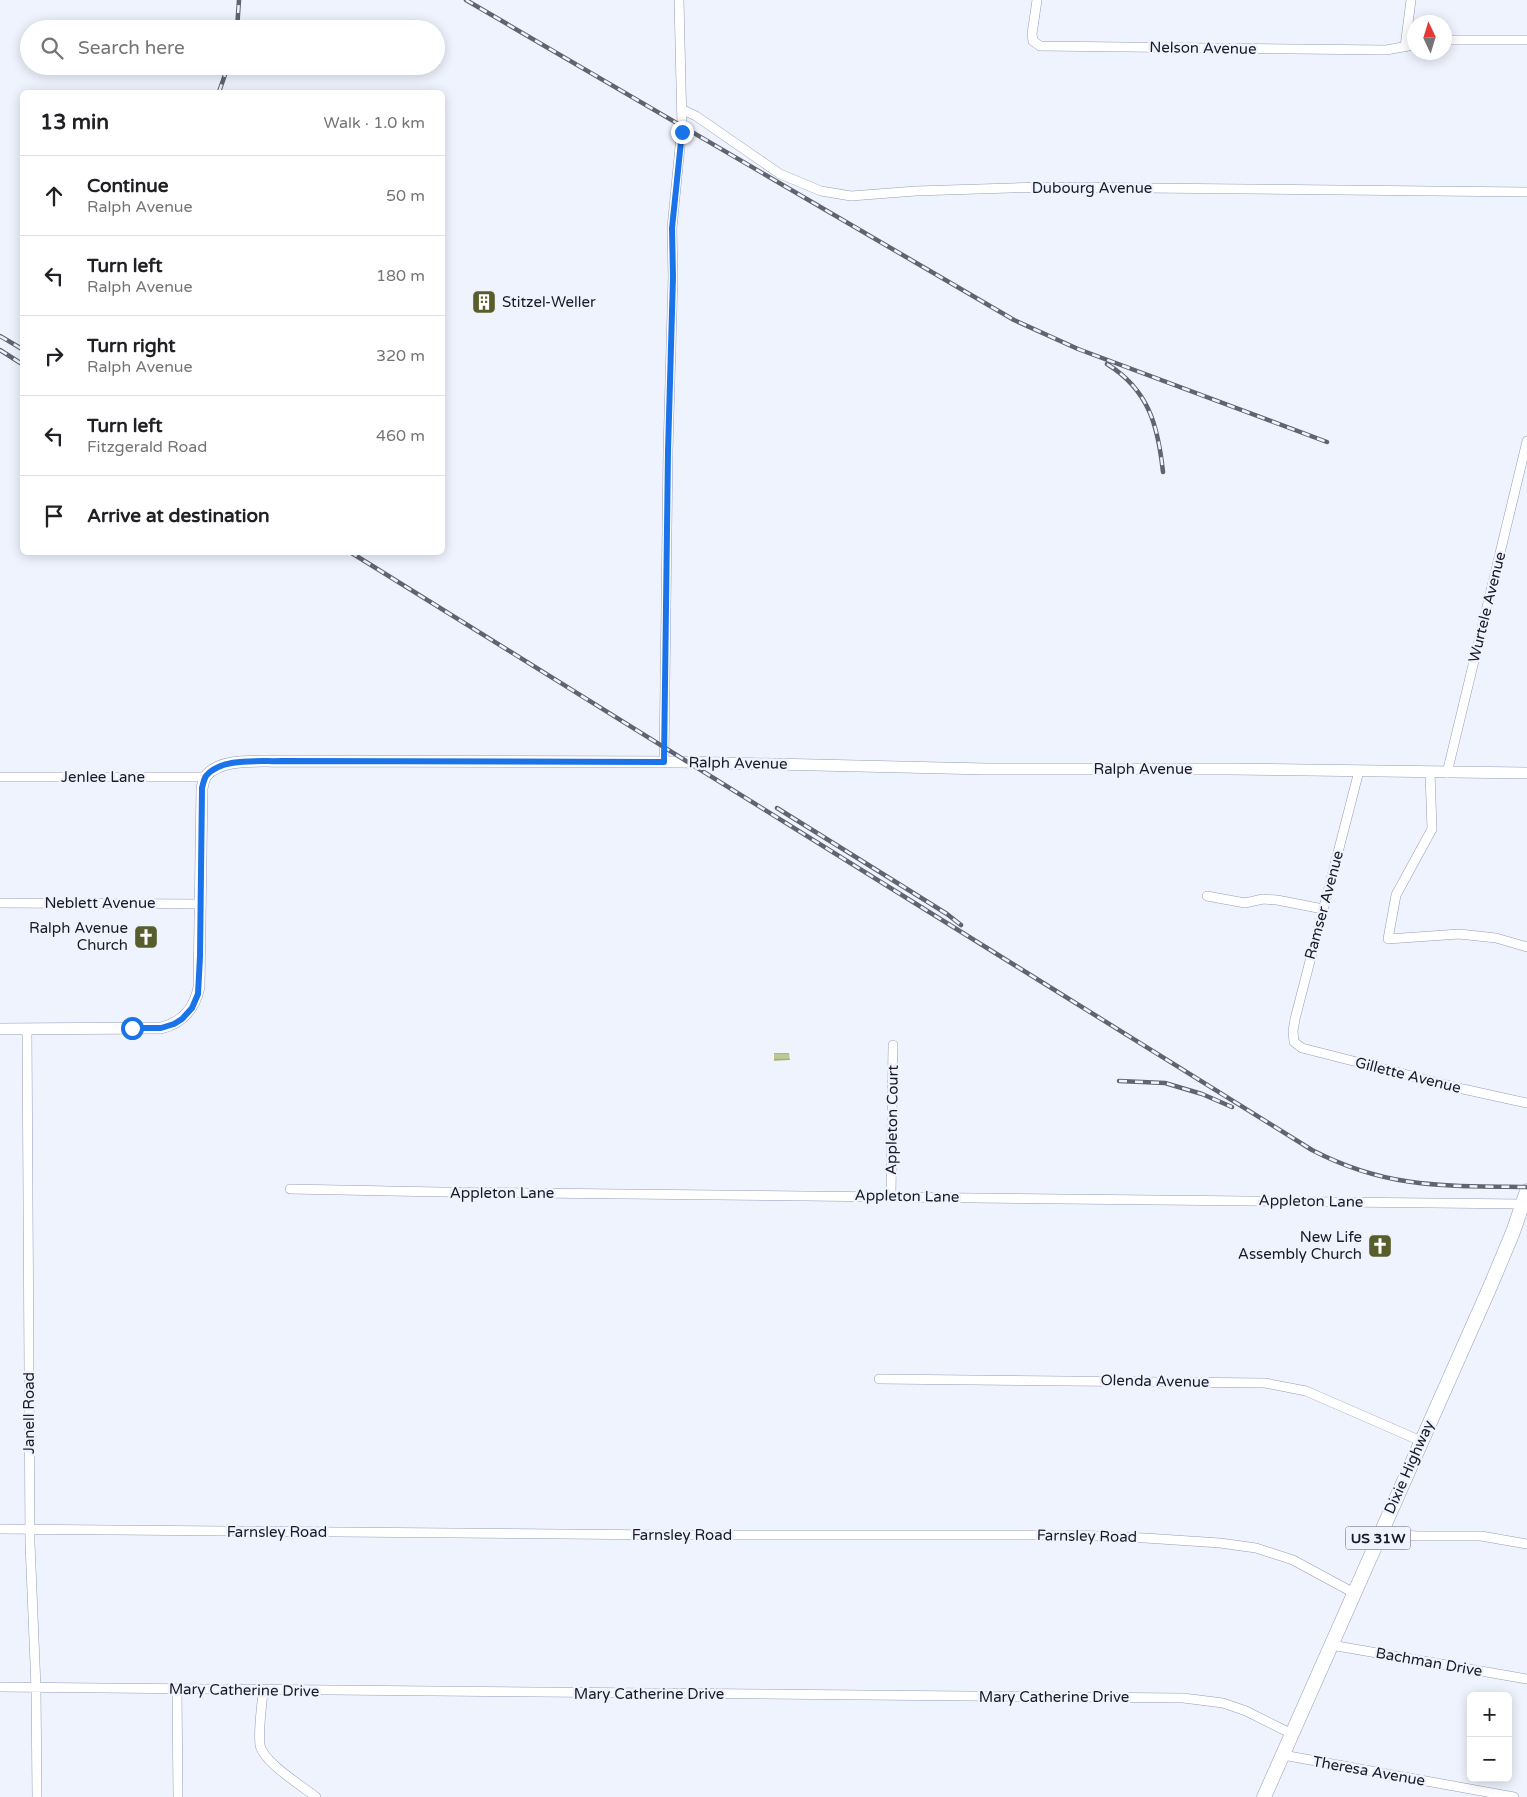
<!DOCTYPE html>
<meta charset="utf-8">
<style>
:root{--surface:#fff;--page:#f2f2f2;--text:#202124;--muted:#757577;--line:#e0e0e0}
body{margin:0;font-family:"Varela Round",sans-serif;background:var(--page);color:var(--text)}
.controls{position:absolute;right:15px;bottom:15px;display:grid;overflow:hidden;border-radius:8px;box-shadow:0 2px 12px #0003}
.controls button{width:45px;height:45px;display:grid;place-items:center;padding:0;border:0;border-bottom:1px solid var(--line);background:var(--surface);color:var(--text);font:25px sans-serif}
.compass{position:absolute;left:1407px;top:15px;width:45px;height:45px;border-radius:50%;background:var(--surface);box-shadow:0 2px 12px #0003;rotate:356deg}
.stop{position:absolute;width:15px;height:15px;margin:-11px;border:4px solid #1a73e8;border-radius:50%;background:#fff}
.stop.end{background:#1a73e8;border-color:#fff;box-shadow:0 1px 5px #0008}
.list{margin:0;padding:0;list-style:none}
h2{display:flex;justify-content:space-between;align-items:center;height:65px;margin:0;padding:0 20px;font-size:21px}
h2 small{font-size:16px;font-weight:400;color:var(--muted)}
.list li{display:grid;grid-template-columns:32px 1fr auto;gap:15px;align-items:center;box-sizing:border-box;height:80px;padding:0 20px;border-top:1px solid var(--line)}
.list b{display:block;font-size:19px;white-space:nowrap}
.list p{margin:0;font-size:16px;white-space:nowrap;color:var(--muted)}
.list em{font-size:16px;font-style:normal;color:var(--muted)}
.icon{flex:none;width:28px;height:28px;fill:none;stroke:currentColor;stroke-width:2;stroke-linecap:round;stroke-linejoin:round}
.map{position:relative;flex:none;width:1527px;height:1797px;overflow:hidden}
.search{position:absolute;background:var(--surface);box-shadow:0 2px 12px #0003;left:20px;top:20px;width:425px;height:55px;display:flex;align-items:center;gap:12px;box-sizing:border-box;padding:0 18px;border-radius:28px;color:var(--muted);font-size:19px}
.panel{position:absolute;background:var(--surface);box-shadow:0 2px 12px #0003;left:20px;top:90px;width:425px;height:465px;border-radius:8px}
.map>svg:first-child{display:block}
</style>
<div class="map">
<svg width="1527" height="1797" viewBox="0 0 1527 1797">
<defs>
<pattern id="water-rules" width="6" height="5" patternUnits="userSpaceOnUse" patternTransform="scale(1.25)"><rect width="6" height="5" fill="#c0c796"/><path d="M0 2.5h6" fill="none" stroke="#a4aa81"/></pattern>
</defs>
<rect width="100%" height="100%" fill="#eff3fe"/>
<path fill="url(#water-rules)" d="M774 1053H789L790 1060 774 1061Z"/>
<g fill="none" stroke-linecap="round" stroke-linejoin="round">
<defs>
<path id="minor" d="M1037 0 1032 34 1033 41 1040 46 1386 50 1414 45
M1444 40H1527
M1405 47 1411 0
M681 109 696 116 780 174 821 191 851 196 916 191 1044 187 1527 192
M664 762 668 451 673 277 672 228 682 126 679 0
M1359 771 1295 1019 1293 1031 1294 1042 1302 1048 1463 1089 1527 1103
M1430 773 1432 829 1396 895 1388 939 1459 934 1496 938 1527 947
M1447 773 1527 441
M0 777H206
M1207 896 1245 903 1263 899 1277 900 1323 909
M0 903 201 904
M27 1029 30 1543 36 1688 37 1797
M290 1189 441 1192 1523 1204
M891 1196 893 1045
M879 1379 1265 1383 1306 1391 1421 1441
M0 1529 667 1535H1074L1145 1538 1220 1543 1256 1548 1293 1560 1354 1593
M1380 1533 1417 1536H1481L1527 1544
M1331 1645 1527 1679
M0 1687 1183 1698 1223 1703 1246 1711 1292 1734
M177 1689 178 1797
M263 1690C262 1708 258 1728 260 1745 263 1762 302 1786 316 1797
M1283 1755 1514 1797"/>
<path id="tertiary" d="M0 1029 161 1028C182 1023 195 1008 199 987L202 788C203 784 204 779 206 776 221 757 260 762 282 761L681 762 986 769H1230L1527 773"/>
<path id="primary" d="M1264 1797 1490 1287 1513 1232 1527 1191"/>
</defs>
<use href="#minor" stroke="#959db9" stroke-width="10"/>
<use href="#tertiary" stroke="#959db9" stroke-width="12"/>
<use href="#primary" stroke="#959db9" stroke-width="15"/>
<use href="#minor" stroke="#fff" stroke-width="9"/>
<use href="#tertiary" stroke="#fff" stroke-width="11"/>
<use href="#primary" stroke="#fff" stroke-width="14"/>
<defs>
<path id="rail" d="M466 0 1014 320 1078 349 1327 442
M237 29 239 0
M219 92 228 66
M0 336 22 349
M0 350 22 364
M1107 364C1149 390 1158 426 1163 472
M350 552 1312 1150C1387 1189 1445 1186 1527 1187
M777 808 915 894 947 914 961 925
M1119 1081 1165 1083 1202 1094 1232 1107"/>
</defs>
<use href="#rail" stroke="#61646f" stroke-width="4.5"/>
<use href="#rail" stroke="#eff3fe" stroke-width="2.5" stroke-dasharray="8" stroke-linecap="butt"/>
</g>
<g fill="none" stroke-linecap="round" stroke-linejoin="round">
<path stroke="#1a73e8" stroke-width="6" d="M132 1028H161L174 1024 182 1019 192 1008 198 994 200 956 202 788C203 784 204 779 206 776 221 757 260 762 282 761L664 762 668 451 673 277 672 228 682 132"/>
</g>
<defs>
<symbol id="building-square" viewBox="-11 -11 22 22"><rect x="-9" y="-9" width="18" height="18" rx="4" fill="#585d2c" stroke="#eff3fe"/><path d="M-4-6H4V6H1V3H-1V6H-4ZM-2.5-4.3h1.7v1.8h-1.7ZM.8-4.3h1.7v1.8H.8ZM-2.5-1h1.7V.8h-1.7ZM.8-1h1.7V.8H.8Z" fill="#fff"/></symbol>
<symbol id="church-square" viewBox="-11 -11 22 22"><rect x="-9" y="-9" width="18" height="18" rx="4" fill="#585d2c" stroke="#eff3fe"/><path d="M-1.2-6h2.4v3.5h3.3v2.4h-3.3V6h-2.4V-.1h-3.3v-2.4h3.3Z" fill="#fff"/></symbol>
</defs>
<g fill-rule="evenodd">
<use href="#building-square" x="470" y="288" width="28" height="28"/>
<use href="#church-square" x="132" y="923" width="28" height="28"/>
<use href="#church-square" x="1366" y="1232" width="28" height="28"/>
</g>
<g text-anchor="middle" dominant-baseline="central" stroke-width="5" stroke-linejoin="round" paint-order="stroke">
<rect fill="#eff3fe" stroke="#585c66" stroke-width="1" x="1345.5" y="1526.5" width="65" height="23" rx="4"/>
<g font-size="14" font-weight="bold" fill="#181b25">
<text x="1378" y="1538">US 31W</text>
</g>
<g font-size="15" fill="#181b25" stroke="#eff3fe">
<text transform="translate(1203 48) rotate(1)">Nelson Avenue</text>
<text x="1092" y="188">Dubourg Avenue</text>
<text transform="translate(1487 607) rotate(-76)">Wurtele Avenue</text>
<text transform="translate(738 763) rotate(1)">Ralph Avenue</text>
<text x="1143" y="769">Ralph Avenue</text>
<text x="103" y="777">Jenlee Lane</text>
<text x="100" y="903">Neblett Avenue</text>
<text transform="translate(1324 905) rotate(-75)">Ramser Avenue</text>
<text transform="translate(1408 1075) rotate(14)">Gillette Avenue</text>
<text transform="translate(892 1120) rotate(-89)">Appleton Court</text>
<text x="502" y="1193">Appleton Lane</text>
<text transform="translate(907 1196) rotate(1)">Appleton Lane</text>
<text transform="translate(1311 1201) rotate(1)">Appleton Lane</text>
<text transform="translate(1155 1381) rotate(1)">Olenda Avenue</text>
<text transform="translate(29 1413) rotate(-90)">Janell Road</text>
<text transform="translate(1409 1467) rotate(-66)">Dixie Highway</text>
<text x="277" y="1532">Farnsley Road</text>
<text x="682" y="1535">Farnsley Road</text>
<text transform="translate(1087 1536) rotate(1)">Farnsley Road</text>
<text transform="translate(1429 1662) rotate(10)">Bachman Drive</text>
<text transform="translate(244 1690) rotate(1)">Mary Catherine Drive</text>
<text x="649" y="1694">Mary Catherine Drive</text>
<text x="1054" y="1697">Mary Catherine Drive</text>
<text transform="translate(1369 1771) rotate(10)">Theresa Avenue</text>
</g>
<g font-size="15" fill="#181b25" stroke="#eff3fe" text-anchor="end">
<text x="502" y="302" text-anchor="start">Stitzel-Weller</text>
<text x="128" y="928">Ralph Avenue<tspan x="128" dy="17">Church</tspan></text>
<text x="1362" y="1237">New Life<tspan x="1362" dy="17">Assembly Church</tspan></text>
</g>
</g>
</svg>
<div class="controls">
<button>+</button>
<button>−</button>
</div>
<svg class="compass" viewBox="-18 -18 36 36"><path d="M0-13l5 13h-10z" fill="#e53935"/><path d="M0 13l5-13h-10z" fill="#757577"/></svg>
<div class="stop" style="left:132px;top:1028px"></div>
<div class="stop end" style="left:682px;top:132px"></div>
<div class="search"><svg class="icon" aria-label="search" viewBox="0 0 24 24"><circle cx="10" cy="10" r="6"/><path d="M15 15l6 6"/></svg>Search here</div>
<section class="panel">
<h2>13 min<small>Walk · 1.0 km</small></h2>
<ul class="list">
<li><svg class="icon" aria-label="ahead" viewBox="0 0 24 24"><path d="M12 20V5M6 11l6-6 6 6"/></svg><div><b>Continue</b><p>Ralph Avenue</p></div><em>50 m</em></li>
<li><svg class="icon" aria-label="left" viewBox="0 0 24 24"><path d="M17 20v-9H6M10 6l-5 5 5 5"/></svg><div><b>Turn left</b><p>Ralph Avenue</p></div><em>180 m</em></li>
<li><svg class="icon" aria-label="right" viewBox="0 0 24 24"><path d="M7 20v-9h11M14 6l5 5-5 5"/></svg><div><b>Turn right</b><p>Ralph Avenue</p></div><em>320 m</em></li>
<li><svg class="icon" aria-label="left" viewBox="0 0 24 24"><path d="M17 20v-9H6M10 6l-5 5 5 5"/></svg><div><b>Turn left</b><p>Fitzgerald Road</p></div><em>460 m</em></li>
<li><svg class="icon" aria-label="arrive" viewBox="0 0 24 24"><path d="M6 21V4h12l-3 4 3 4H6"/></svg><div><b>Arrive at destination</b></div></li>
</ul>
</section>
</div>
